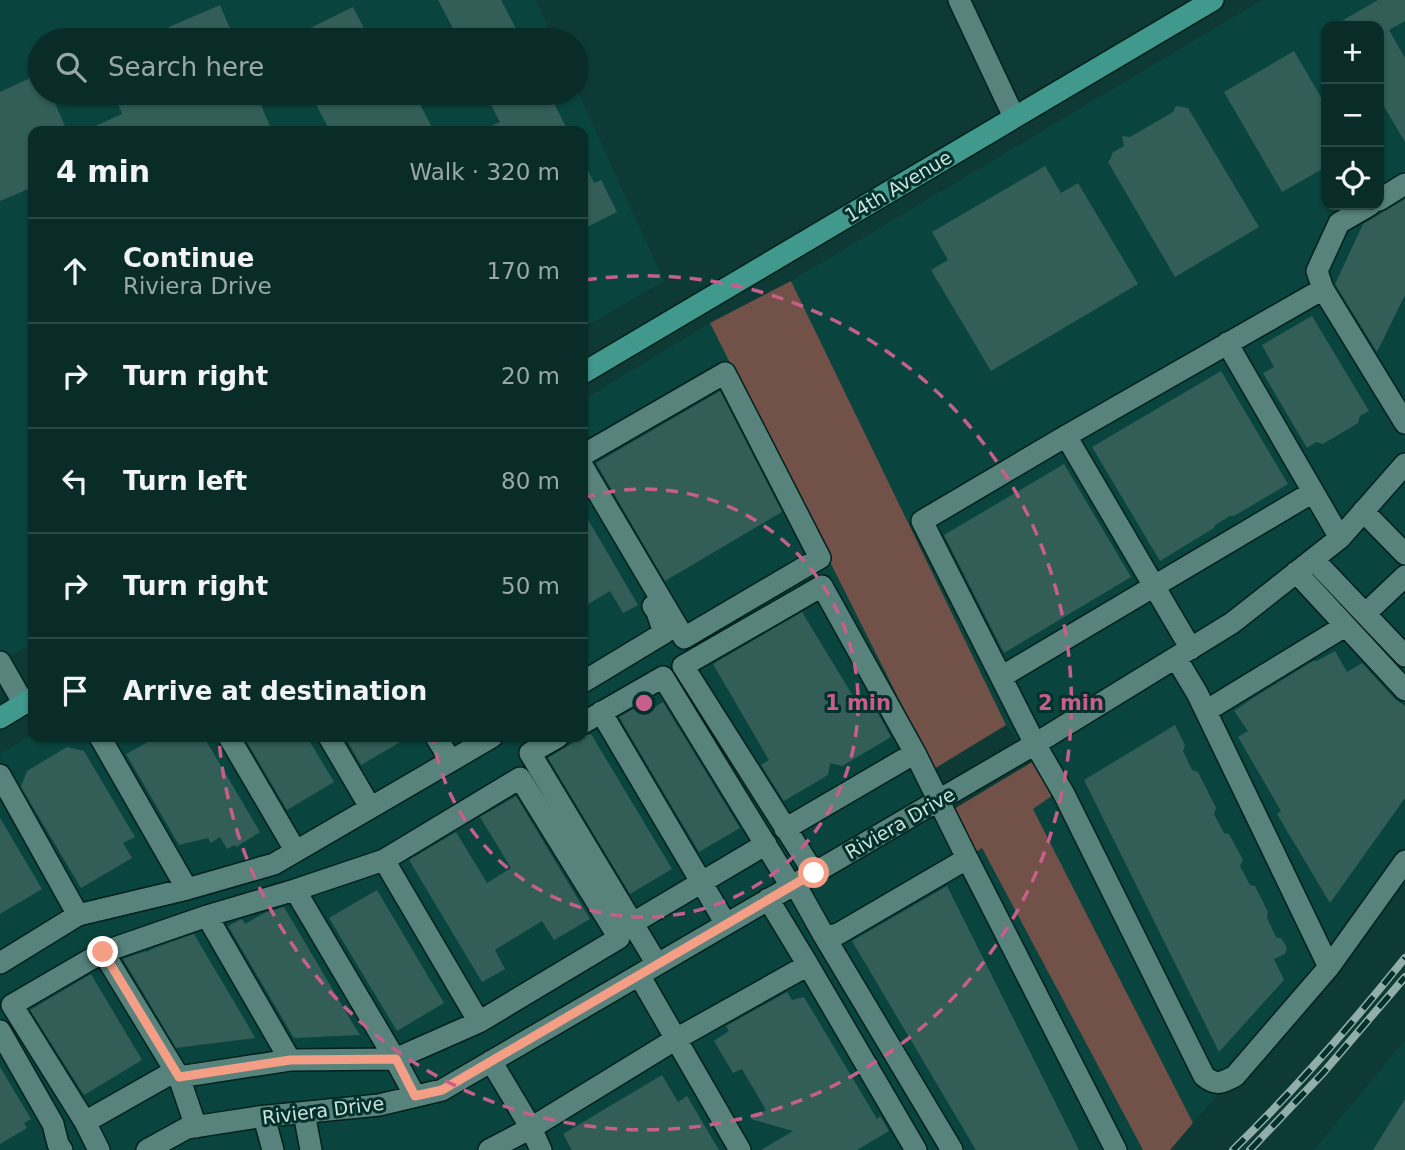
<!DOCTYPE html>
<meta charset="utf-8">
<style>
:root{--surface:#0a2c28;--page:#133430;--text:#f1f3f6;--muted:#99a7a8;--line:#2a4845}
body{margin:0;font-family:"DejaVu Sans",sans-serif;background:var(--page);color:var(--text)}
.controls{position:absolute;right:21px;top:21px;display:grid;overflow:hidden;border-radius:14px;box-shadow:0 2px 5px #0004}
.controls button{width:63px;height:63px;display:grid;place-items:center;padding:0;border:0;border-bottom:2px solid var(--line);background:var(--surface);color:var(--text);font:35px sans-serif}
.stop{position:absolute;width:21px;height:21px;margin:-16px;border:5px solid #f49e86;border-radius:50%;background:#fff}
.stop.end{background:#f49e86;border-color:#fff;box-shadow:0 2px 7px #0008}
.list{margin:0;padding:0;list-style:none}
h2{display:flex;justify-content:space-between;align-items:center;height:91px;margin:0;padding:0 28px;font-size:30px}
h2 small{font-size:23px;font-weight:400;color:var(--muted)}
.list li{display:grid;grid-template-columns:46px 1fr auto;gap:21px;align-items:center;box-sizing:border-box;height:105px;padding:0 28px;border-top:2px solid var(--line)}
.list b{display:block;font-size:26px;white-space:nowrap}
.list p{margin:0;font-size:23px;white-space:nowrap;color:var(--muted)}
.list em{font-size:23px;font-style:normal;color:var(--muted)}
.icon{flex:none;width:38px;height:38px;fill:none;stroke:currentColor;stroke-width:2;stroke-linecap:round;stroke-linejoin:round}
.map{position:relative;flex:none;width:1405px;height:1150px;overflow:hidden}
.search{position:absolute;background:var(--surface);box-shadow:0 2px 5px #0004;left:28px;top:28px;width:560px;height:77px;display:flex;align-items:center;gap:18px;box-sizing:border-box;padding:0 24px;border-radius:38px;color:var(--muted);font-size:26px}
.panel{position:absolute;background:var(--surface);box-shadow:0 2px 5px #0004;left:28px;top:126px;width:560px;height:616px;border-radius:14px}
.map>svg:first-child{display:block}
</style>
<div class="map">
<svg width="1405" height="1150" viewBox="0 0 1405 1150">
<rect width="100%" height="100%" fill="#0e3a35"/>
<path fill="#09453e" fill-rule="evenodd" d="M0 0H536L554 40H40V93H576V88L664 281 583 328V131H33V643L0 662Z
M1262 0H1405V878L1193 1123 1033 809 1052 795 1034 761 1006 725 791 281ZM1326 26H1379V205H1326Z
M710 323 934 769 970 855 982 848 1143 1150H0V754L33 734V737H583V400Z
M1405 1040V1150H1314Z"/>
<path fill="#715148" d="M791 281 1006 725 934 769 710 323Z
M1034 761 1053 795 1033 809 1193 1123 1170 1150H1143L982 848 970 856 949 812Z"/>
<path fill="#325e57" d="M438 0H501L522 40H459Z
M1378 0H1405V21L1389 30 1405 58V142L1379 98V26H1333Z
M220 5 235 40H139Z
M353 7 370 40H286Z
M1294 51 1326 106V167L1282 192 1224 92Z
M30 78 40 86V93H49L52 96 67 131H33V187L0 201V92Z
M114 93H256L272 131H84L122 114Z
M310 93H414L434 131H330Z
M485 93H549L568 131H481L500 122Z
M1176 106 1188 108 1259 227 1175 277 1108 162 1111 158 1112 153 1124 146 1122 136 1130 137 1173 112Z
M583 160 594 183 601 180 617 212 583 229Z
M1045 166 1061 193 1078 183 1138 284 991 371 931 270 948 260 932 232Z
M1405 199V295L1377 352 1335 284 1363 224Z
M1312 316 1369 411 1360 416 1358 423 1323 444 1316 442 1307 448 1263 373 1274 367 1262 345Z
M1221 371 1288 484 1234 516H1230L1215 525 1214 528 1160 561 1092 447Z
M720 391 782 512 665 581 596 463Z
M1064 464 1131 577 1004 653 944 535Z
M583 511 638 605 623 613 610 591 583 607Z
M802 612 859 706 870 699 891 737 842 766 830 763 828 775 784 801 761 765 769 760 713 664Z
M1335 651 1347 672 1362 663 1395 699 1405 706V798L1330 903 1277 814 1281 811 1238 737 1248 731 1234 711 1253 698 1313 661H1317Z
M646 702 650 710 663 702 740 828 699 852 619 717Z
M1175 725 1185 745 1183 751 1192 770 1198 772 1216 808 1214 814 1224 833 1229 834 1243 860 1240 866 1250 885 1255 886 1268 912 1267 918 1276 937 1282 939 1287 948 1285 954 1274 959 1284 980 1219 1052 1084 780Z
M591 734 672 869 630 894 548 758 584 736Z
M145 737H204L260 832 236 847 235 845 227 849 220 837 211 843 208 838 179 845 126 754 148 742Z
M244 737H307L334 782 287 810Z
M345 737H409L361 765Z
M67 747 84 751 135 837 123 843 132 858 81 888 21 787 27 771Z
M516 796 590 919 554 940 542 921 495 950 505 969 482 982 409 860 456 832 487 883 511 868 480 817Z
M0 818 42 889 0 914Z
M947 886 1079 1150H976L852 941Z
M377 890 444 1003 397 1031 329 918Z
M284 907 353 1024 360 1035 294 1038 228 926 242 919 245 924 264 913Z
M194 934 246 1022 255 1038 176 1048 123 959 146 951 147 952 154 948Z
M91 974 142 1060 84 1095 30 1010Z
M787 992 792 1000 804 997 877 1119 880 1116 889 1131 857 1150H761L793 1131 751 1119 766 1110 742 1069 733 1073 714 1041 729 1031 726 1026Z
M0 1067 31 1119 24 1123 27 1128 0 1144Z
M662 1075 678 1102 687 1096 719 1150H572L563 1134Z
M1405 1099V1150H1373Z"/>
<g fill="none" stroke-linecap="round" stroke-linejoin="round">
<defs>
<path id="minor" d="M959 0 1014 117
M1379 200 1405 184
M1370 205 1339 223 1317 271 1323 289 1405 423
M1227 343 1340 538
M1066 436 1191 649
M583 455 725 373 820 558 684 638 583 467
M1363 511 1405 554
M1313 559 1405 656
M1296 572 1405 690
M1365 614 1405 576
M1176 658 1197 693 1329 967 1235 1076C1222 1083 1216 1086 1204 1076L1064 794 1035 744 922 521 1066 436 1323 289
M0 662 24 704
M1001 677 1313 492
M583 682 664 633 657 612 653 606
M1206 711 1345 626
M601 712 726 924
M583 723 663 677 791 886
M100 737 187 889
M229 737 295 850
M329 737 370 807
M436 737 451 761
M558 737 530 753 657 964
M0 775 78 915
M785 829 915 753
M965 854 1116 1150
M384 860 479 1022
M795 884 823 934 829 936 838 934 963 861 965 854 915 753 822 586 683 666 814 873
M768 899 808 965
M207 916 295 890 384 860 520 778 619 938 479 1022 395 1059 295 890
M633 923 766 844
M823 934 952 1150
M103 952 207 916 290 1060 179 1077
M0 963 78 915 187 889 274 864 492 737
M1329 967 1405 861
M639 975 740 1150
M0 1031 53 1124 58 1144 62 1150
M290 1060 395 1059 415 1096
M491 1061 531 1128 541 1150
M304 1113 311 1150
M264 1117 273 1150
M85 1122 175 1071
M99 1150 85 1122 12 1005 103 952 179 1077 196 1127
M147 1150 187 1128 258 1117 379 1105 442 1090 1035 744 1232 623 1340 538 1405 464
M489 1150 531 1128 676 1039 808 965 916 1150"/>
<path id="major" d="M583 373 1213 0
M0 718 33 698"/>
</defs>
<use href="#minor" stroke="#00201c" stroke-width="24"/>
<use href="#major" stroke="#00201c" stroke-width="24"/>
<use href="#minor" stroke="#58837c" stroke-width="21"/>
<use href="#major" stroke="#41988d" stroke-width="21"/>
<defs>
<path id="rail" d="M1233 1150C1295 1090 1351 1025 1405 958
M1250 1150 1323 1073 1405 977"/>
</defs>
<use href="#rail" stroke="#92aeaa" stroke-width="8"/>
<use href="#rail" stroke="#02302b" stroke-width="5" stroke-dasharray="16" stroke-linecap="butt"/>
</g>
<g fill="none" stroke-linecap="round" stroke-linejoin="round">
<path stroke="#f49e86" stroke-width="9" d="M103 952 179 1077 290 1060 396 1059 415 1096 442 1090 814 873"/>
</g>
<g fill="none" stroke="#c65f89" stroke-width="3.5" stroke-dasharray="12 9">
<path d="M583 498A214 214 0 1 1 433 738"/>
<path d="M585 280A427 427 0 1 1 219 740"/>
</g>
<g text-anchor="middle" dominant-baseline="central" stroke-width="6" stroke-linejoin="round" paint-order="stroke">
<g font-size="19" fill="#cce2de" stroke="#02302b">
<text transform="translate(898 186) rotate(-31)">14th Avenue</text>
<text transform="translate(900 823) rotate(-30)">Riviera Drive</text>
<text transform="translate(323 1110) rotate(-7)">Riviera Drive</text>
</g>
</g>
<circle cx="644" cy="703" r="10" fill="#c65f89" stroke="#02302b" stroke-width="3.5"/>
<g font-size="21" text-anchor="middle" font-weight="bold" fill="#c65f89" stroke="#02302b" stroke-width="6" stroke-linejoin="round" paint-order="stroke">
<text x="858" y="710">1 min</text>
<text x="1071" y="710">2 min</text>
</g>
</svg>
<div class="controls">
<button>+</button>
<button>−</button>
<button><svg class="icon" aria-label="locate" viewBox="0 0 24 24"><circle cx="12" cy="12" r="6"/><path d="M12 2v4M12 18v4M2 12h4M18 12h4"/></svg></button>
</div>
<div class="stop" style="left:814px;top:873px"></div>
<div class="stop end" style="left:103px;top:952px"></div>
<div class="search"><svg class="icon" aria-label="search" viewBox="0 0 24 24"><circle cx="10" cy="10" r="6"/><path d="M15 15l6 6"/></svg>Search here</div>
<section class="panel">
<h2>4 min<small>Walk · 320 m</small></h2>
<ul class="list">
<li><svg class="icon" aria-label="ahead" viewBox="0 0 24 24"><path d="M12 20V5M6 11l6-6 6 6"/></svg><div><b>Continue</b><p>Riviera Drive</p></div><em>170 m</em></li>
<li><svg class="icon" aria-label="right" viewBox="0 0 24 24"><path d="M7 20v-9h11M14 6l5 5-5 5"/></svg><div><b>Turn right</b></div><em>20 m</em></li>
<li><svg class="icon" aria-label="left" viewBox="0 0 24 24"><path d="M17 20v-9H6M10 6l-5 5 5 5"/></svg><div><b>Turn left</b></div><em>80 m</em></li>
<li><svg class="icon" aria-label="right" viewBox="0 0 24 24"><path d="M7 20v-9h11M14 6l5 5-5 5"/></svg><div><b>Turn right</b></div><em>50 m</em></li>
<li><svg class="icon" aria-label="arrive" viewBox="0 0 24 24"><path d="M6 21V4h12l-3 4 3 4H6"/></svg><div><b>Arrive at destination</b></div></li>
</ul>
</section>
</div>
